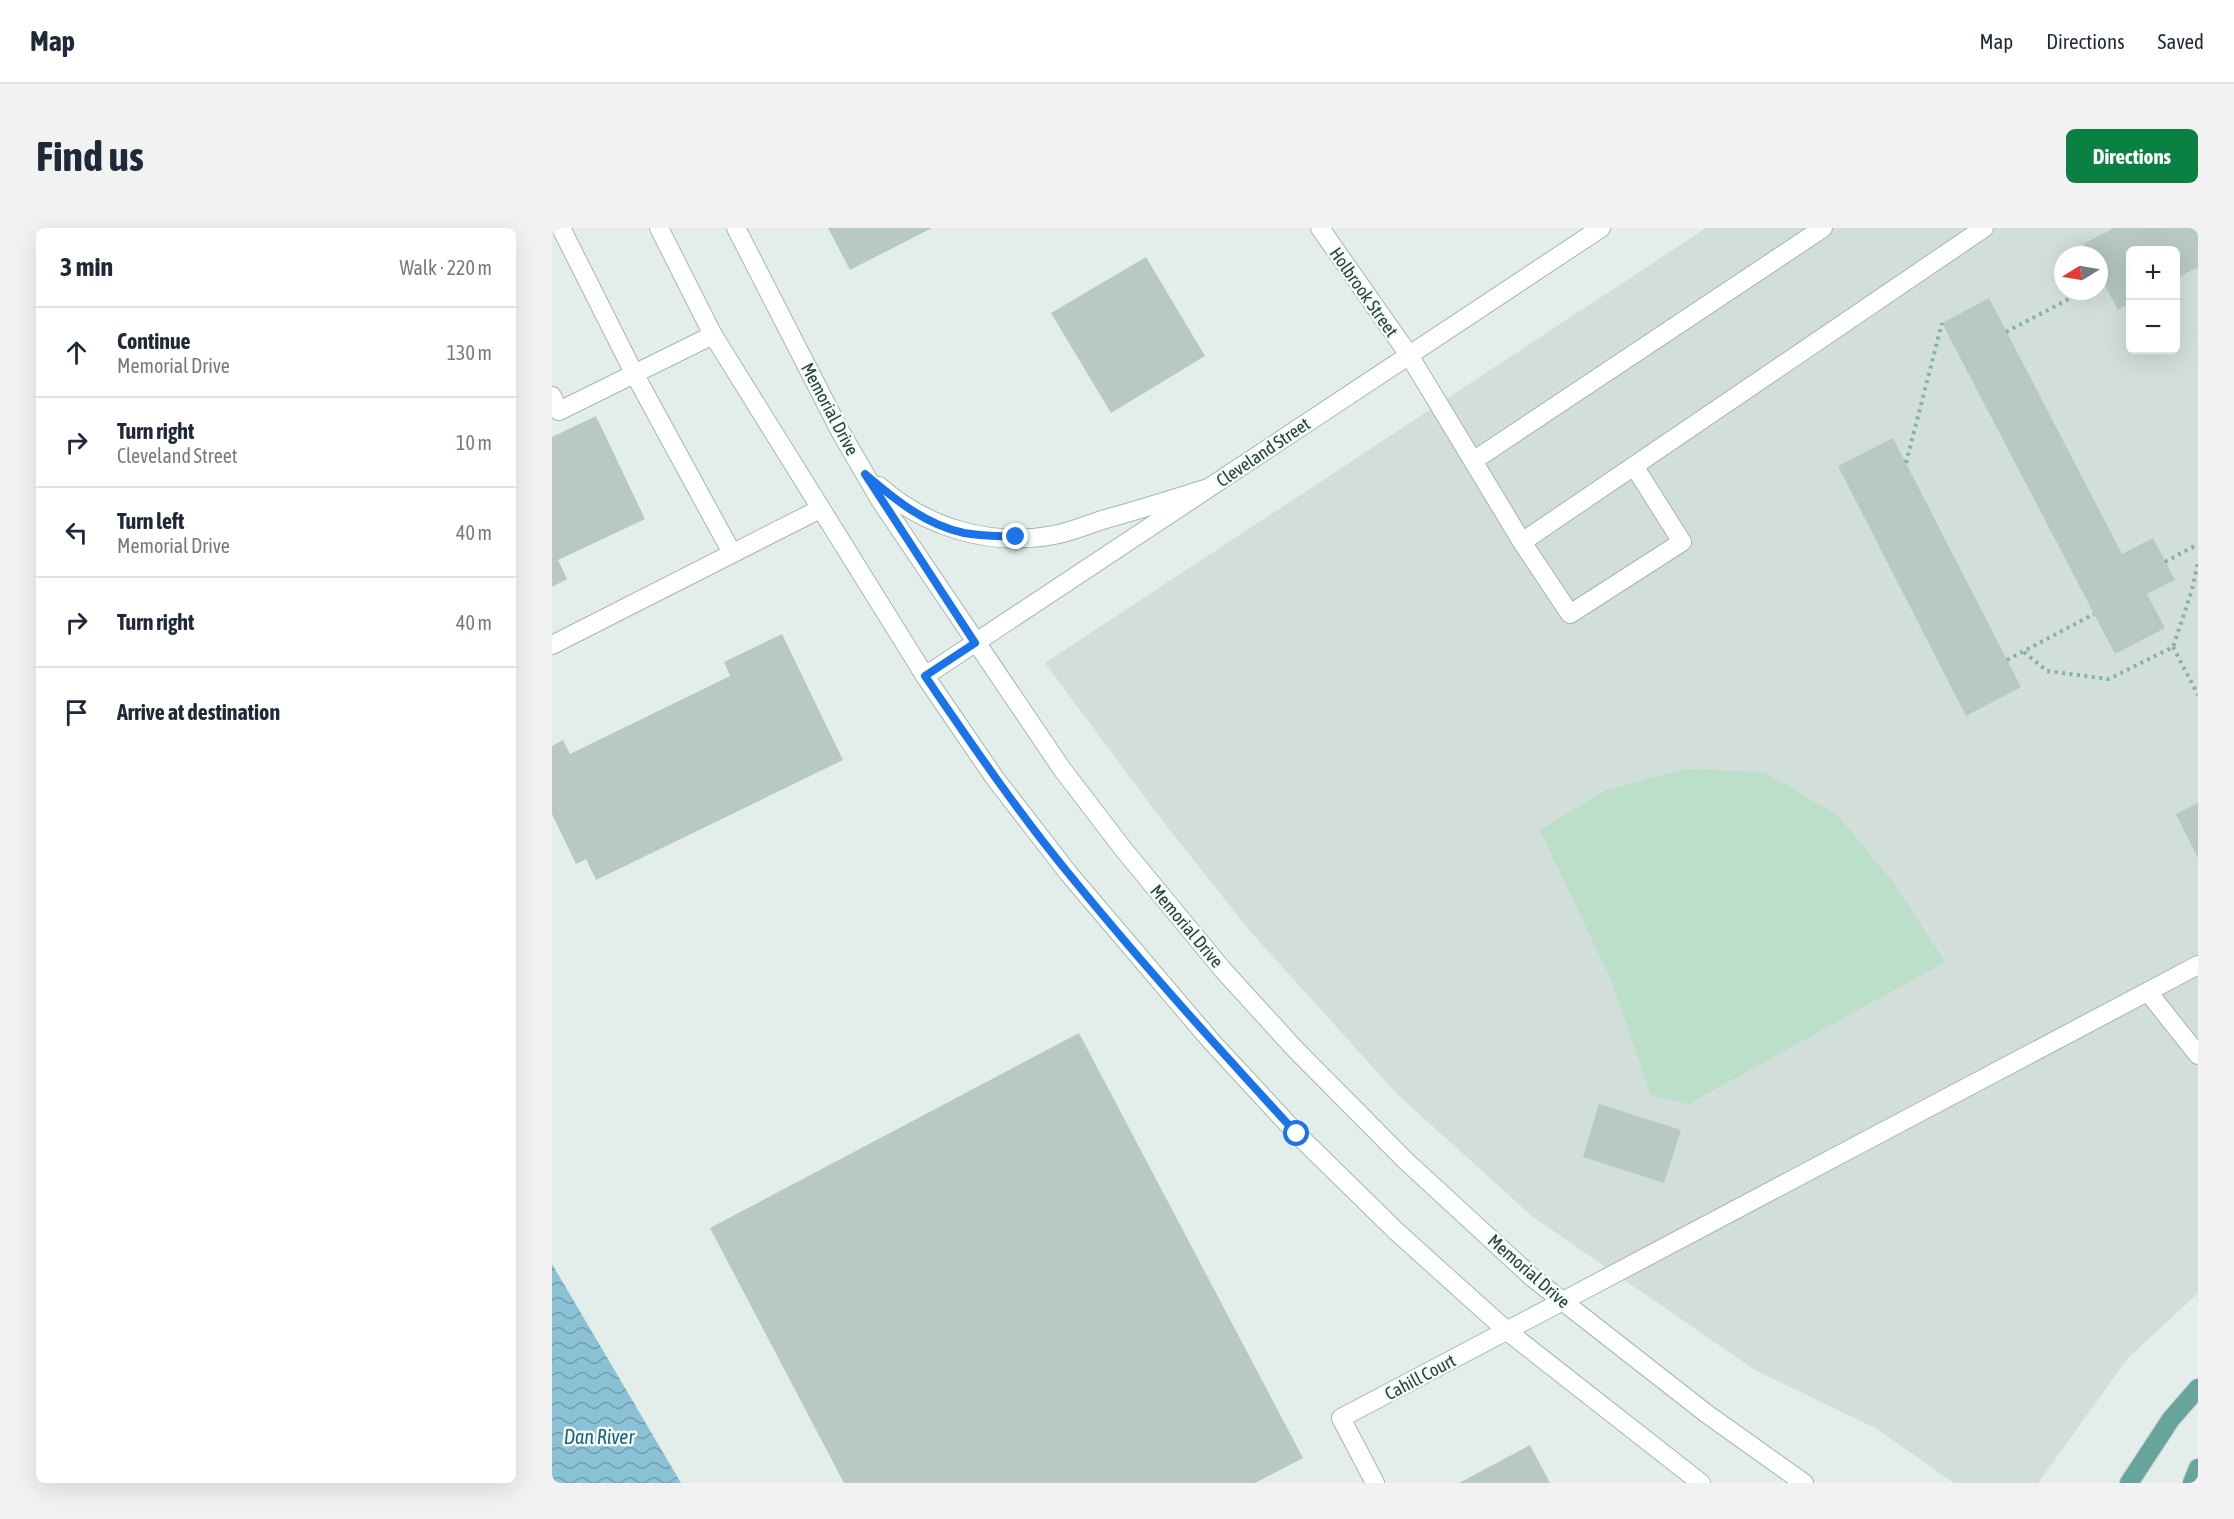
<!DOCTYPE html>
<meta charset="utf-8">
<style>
:root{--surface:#fff;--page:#f2f2f3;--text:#1f2937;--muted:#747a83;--line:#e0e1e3;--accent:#0b8043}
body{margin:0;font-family:"Asap Condensed",sans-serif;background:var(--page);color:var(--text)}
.controls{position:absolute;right:18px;top:18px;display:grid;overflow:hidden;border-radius:9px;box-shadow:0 6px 24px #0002}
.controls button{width:54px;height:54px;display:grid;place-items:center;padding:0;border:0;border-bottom:2px solid var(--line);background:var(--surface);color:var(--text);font:30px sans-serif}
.compass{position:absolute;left:1502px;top:18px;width:54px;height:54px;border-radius:50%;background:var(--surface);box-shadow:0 6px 24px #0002;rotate:259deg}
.stop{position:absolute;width:18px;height:18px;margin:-14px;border:4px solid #1a73e8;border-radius:50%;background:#fff}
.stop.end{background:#1a73e8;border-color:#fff;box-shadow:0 2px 6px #0008}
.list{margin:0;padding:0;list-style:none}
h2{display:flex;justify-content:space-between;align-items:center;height:78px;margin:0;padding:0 24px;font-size:26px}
h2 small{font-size:20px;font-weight:400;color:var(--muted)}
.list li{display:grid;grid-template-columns:39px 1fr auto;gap:18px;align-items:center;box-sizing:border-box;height:90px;padding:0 24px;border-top:2px solid var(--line)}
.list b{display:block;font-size:22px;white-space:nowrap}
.list p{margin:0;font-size:20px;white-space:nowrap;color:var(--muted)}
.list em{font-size:20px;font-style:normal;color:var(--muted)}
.icon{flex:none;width:33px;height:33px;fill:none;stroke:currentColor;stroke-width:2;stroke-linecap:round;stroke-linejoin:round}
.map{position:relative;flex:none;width:1646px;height:1255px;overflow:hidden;border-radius:9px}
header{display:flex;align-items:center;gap:36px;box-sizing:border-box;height:84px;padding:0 30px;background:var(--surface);border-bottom:2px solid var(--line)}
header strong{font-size:28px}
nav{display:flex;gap:33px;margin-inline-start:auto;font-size:21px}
.intro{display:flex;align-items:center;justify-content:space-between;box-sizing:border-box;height:144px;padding:0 36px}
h1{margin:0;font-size:42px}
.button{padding:15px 27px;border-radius:9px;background:var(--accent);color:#fff;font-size:21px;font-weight:700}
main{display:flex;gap:36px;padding:0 36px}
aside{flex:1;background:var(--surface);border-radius:9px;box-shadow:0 6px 24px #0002}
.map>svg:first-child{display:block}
</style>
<header>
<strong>Map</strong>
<nav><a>Map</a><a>Directions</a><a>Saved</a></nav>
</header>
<div class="intro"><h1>Find us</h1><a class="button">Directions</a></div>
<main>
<aside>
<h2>3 min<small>Walk · 220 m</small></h2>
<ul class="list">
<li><svg class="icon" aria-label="ahead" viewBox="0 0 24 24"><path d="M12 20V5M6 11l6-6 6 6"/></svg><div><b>Continue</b><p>Memorial Drive</p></div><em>130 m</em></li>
<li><svg class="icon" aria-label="right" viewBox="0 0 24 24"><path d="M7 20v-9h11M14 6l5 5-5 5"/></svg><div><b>Turn right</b><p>Cleveland Street</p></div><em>10 m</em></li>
<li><svg class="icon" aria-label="left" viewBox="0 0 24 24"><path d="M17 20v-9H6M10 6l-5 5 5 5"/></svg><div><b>Turn left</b><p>Memorial Drive</p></div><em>40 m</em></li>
<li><svg class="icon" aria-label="right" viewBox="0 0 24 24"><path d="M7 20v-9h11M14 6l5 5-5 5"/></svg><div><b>Turn right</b></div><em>40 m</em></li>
<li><svg class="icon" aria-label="arrive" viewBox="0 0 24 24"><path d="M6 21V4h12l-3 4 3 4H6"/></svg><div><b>Arrive at destination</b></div></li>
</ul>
</aside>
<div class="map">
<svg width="1646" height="1255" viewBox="0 0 1646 1255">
<defs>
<pattern id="water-waves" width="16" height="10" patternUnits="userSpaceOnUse" patternTransform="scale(1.5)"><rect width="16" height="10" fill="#8ac1d4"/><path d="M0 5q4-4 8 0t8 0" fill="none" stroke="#709ead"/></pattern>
</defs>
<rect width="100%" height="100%" fill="#e3eeea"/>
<path fill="#d1ded9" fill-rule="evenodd" d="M1154 0H1646V1065L1576 1130 1486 1255H1402L1325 1201 1203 1142 981 989 845 866 697 702 606 587 493 435ZM1578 22H1624V122H1578ZM1511 27H1547V63H1511Z"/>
<path fill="#bcdfc9" d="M1132 541 1212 544 1286 588 1341 654 1393 734 1136 876 1099 867 1059 752 988 602 1052 563Z"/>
<path fill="url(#water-waves)" d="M0 1036 129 1255H0Z"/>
<path fill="#b8c9c4" d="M276 0H380L298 42Z
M1562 0H1646V39L1624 51V22H1578V75L1566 82 1547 46V27H1537L1531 16Z
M594 29 653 128 559 185 499 85Z
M1437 70 1570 326 1601 310 1623 352 1595 366 1613 400 1563 426 1390 95Z
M44 188 93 291 6 332 15 351 0 359V209Z
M1341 210 1469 459 1414 488 1286 238Z
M230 406 291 532 44 652 34 631 24 636 0 586V518L11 512 18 526 178 448 172 434Z
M1646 575V630L1624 586Z
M527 805 751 1230 703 1255H292L158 1000Z
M1047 876 1129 902 1112 955 1031 929Z
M978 1217 998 1255H907Z"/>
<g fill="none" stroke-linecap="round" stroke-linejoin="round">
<defs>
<path id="service" d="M9 0 83 147 180 325
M857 127 970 314 1432 0
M0 168 7 183 161 107
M921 233 1271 0
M970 314 1018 386 1130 314 1082 238
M0 417 268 281
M1596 764 1646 827
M1011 1073 1646 737"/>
<path id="minor" d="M768 0 857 127
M823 1255 789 1190 1011 1073"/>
<path id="tertiary" d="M373 448 1049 0"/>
<path id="secondary" d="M107 0 161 107 373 448 442 549 517 646 659 813 745 906 845 1004 955 1103 1149 1255
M184 0 288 203 328 272 510 541 572 622 671 742 743 821 854 933 981 1050 1155 1186 1252 1255
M327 258C374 300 439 319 502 307 518 304 535 297 550 292 586 282 621 271 656 260"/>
<path id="primary" d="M1577 1255 1619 1191 1646 1160
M1640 1255 1646 1240"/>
</defs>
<use href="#service" stroke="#a5b6b2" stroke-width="20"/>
<use href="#minor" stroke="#a5b6b2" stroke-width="20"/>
<use href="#tertiary" stroke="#a5b6b2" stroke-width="20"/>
<use href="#secondary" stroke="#a1bab4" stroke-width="20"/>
<use href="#primary" stroke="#c1cac8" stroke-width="20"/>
<path stroke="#83b2a9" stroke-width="4" stroke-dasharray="3 4.5" stroke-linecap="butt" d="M1547 55 1551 53
M1454 104 1532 63
M1354 235 1390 95
M1613 334 1646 316
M1621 419 1646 467
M1472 424 1495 443 1557 451 1621 419 1640 362 1646 334
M1455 432 1542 386"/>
<use href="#service" stroke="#fff" stroke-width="18"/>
<use href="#minor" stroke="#fff" stroke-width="18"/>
<use href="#tertiary" stroke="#fff" stroke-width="18"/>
<use href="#secondary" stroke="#fff" stroke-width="18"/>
<use href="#primary" stroke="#66a59b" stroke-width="18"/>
</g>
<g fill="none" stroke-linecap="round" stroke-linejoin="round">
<path stroke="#1a73e8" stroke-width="8" d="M464 309C447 308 429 308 412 305 374 297 342 271 313 246L423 415 373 448C419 515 465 583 517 646 590 736 667 821 745 906"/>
</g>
<g text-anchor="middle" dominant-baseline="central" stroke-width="5" stroke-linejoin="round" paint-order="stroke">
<g font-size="18" fill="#22403b" stroke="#f4faf8">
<text transform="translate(812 64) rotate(55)">Holbrook Street</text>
<text transform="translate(278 181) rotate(62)">Memorial Drive</text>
<text transform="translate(711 224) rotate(-34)">Cleveland Street</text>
<text transform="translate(635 698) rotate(50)">Memorial Drive</text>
<text transform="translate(977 1043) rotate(41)">Memorial Drive</text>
<text transform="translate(868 1149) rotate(-28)">Cahill Court</text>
</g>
<g font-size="20" font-style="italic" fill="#19637f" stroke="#f4faf8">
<text x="47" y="1208">Dan River</text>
</g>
</g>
</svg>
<div class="controls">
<button>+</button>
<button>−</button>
</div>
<svg class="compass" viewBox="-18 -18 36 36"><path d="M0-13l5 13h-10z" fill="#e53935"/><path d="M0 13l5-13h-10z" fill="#747a83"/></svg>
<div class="stop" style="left:745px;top:906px"></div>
<div class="stop end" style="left:464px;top:309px"></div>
</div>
</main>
